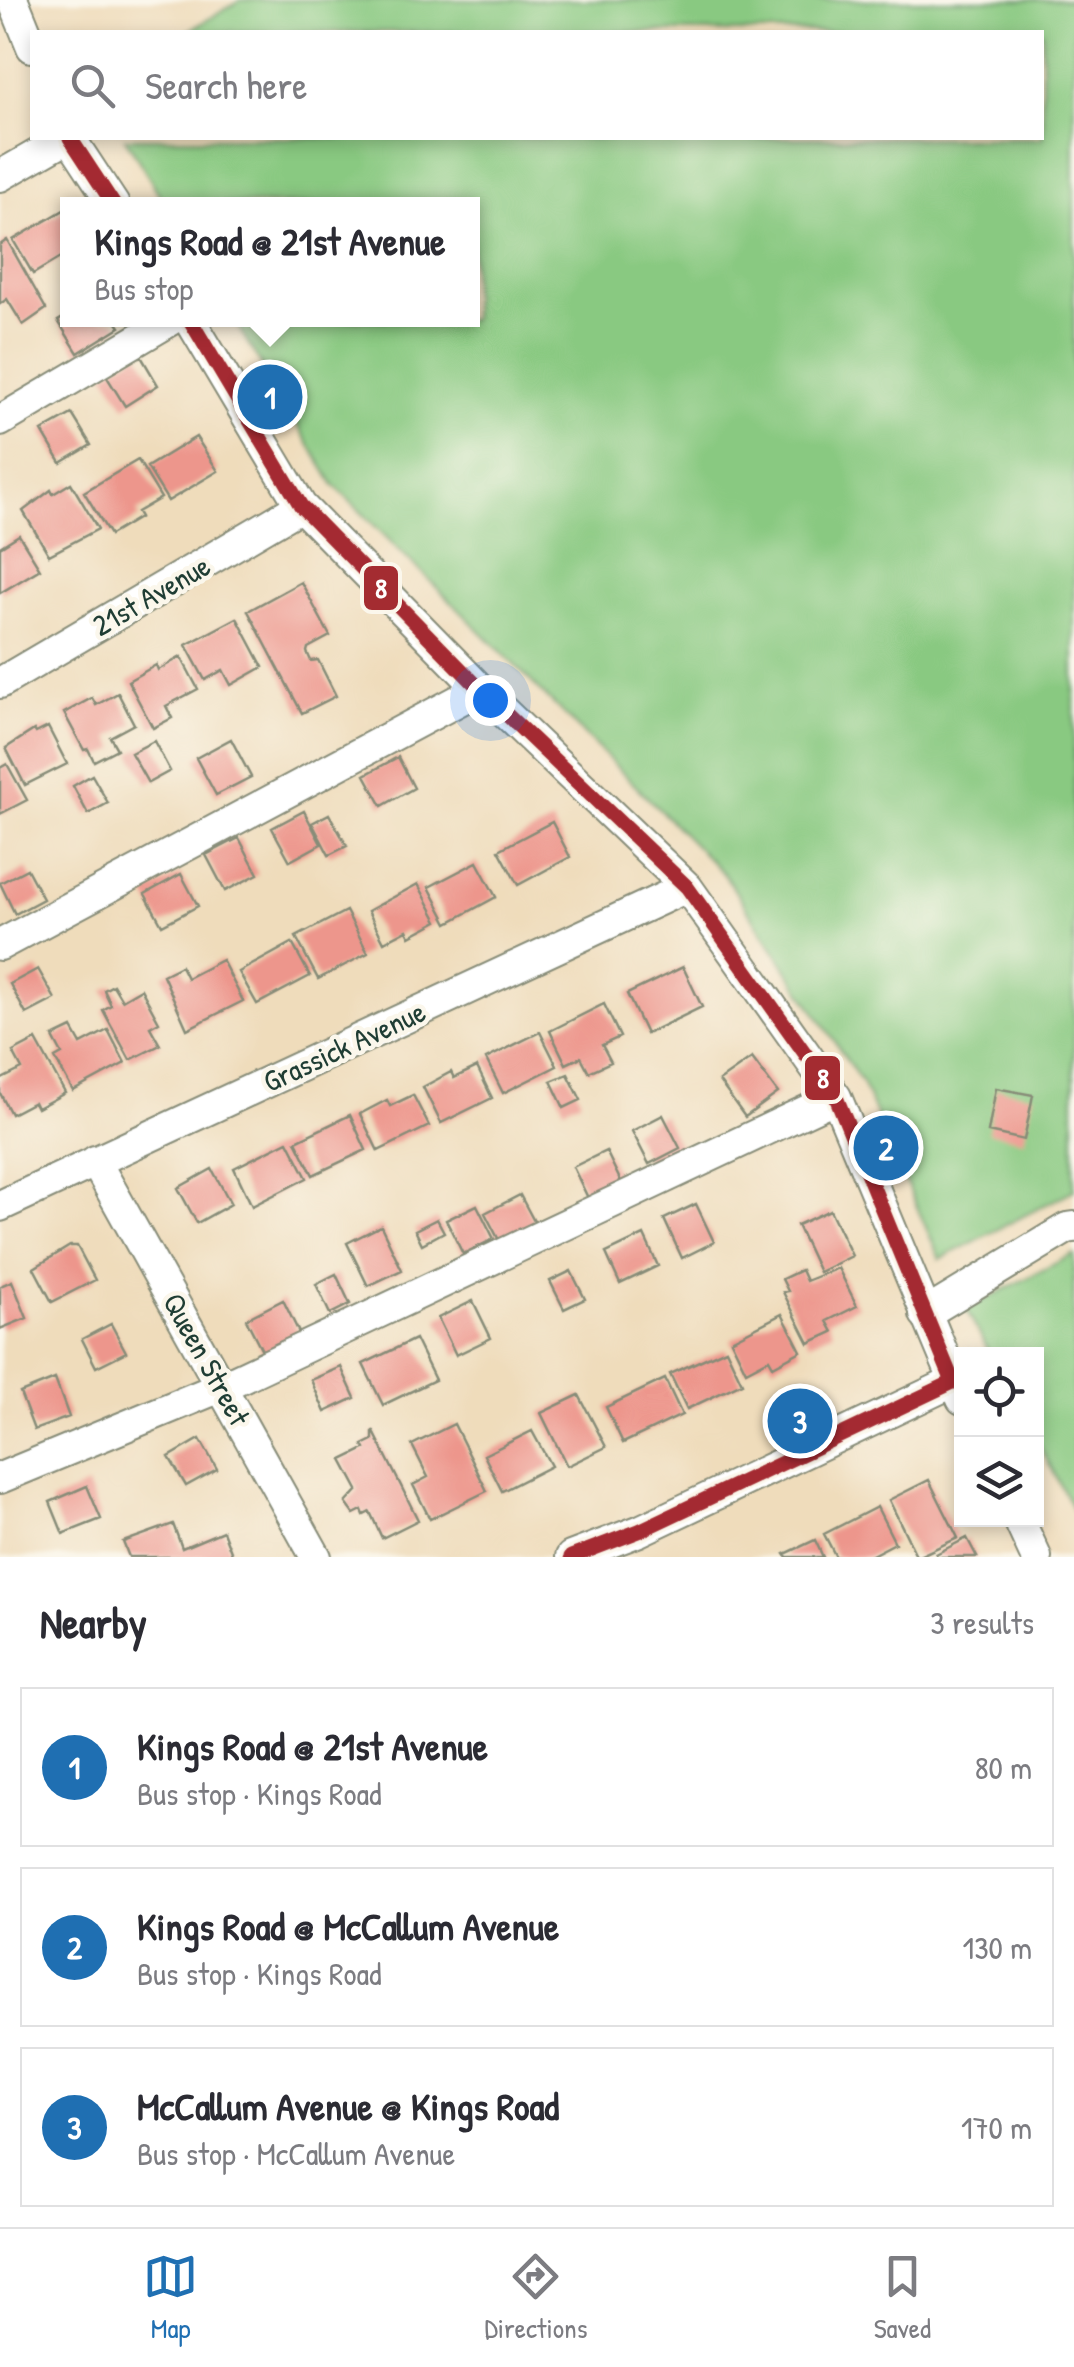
<!DOCTYPE html>
<meta charset="utf-8">
<style>
:root{--surface:#fff;--page:#f7f7f7;--text:#2b2b33;--muted:#7c7c81;--line:#e1e1e2;--accent:#1f6fb2}
body{margin:0;font-family:"Patrick Hand",sans-serif;background:var(--page);color:var(--text)}
.controls{position:absolute;right:30px;bottom:30px;display:grid;overflow:hidden;border-radius:0px;box-shadow:0 5px 15px #0003}
.controls button{width:90px;height:90px;display:grid;place-items:center;padding:0;border:0;border-bottom:2px solid var(--line);background:var(--surface);color:var(--text);font:50px sans-serif}
.you{position:absolute;left:490px;top:700px;width:35px;height:35px;margin:-25px;border:8px solid #fff;border-radius:50%;background:#1a73e8;box-shadow:0 0 0 15px #1a73e833}
.badge{display:grid;place-items:center;width:65px;height:65px;border-radius:50%;background:var(--accent);color:#fff;font-size:32px;font-weight:700}
.pin{position:absolute;translate:-50% -50%;border:5px solid #fff;box-shadow:0 2px 10px #0006}
.popup{position:absolute;left:60px;top:197px;width:420px;height:130px;box-sizing:border-box;display:grid;place-content:center;border-radius:0px;background:var(--surface);filter:drop-shadow(0 2px 8px #0005);font-size:32px;white-space:nowrap;color:var(--muted)}
.popup b{font-size:38px;color:var(--text)}
.popup::after{content:'';position:absolute;left:50%;top:100%;margin-left:-20px;border:20px solid transparent;border-top-color:var(--surface)}
.list{margin:0;padding:0;list-style:none}
h2{display:flex;justify-content:space-between;align-items:center;height:130px;margin:0;padding:0 40px;font-size:42px}
h2 small{font-size:32px;font-weight:400;color:var(--muted)}
.list li{display:grid;grid-template-columns:65px 1fr auto;gap:30px;align-items:center;box-sizing:border-box;height:160px;margin:0 20px 20px;padding:0 20px;border:2px solid var(--line);border-radius:0px}
.list b{display:block;font-size:38px;white-space:nowrap}
.list p{margin:0;font-size:32px;white-space:nowrap;color:var(--muted)}
.list em{font-size:32px;font-style:normal;color:var(--muted)}
.icon{flex:none;width:55px;height:55px;fill:none;stroke:currentColor;stroke-width:2;stroke-linecap:round;stroke-linejoin:round}
.map{position:relative;flex:none;width:1074px;height:1557px;overflow:hidden}
.search{position:absolute;background:var(--surface);box-shadow:0 5px 15px #0003;left:30px;right:30px;top:30px;height:110px;display:flex;align-items:center;gap:25px;box-sizing:border-box;padding:0 35px;border-radius:0px;color:var(--muted);font-size:38px}
.sheet{height:670px;background:var(--surface)}
nav{display:flex;justify-content:space-around;align-items:center;box-sizing:border-box;height:140px;border-top:2px solid var(--line);background:var(--surface);font-size:28px;color:var(--muted)}
nav a{display:grid;justify-items:center;gap:5px}
nav .on{color:var(--accent)}
.map>svg:first-child{display:block}
</style>
<div class="map">
<svg width="1074" height="1557" viewBox="0 0 1074 1557">
<rect width="100%" height="100%" fill="#fbf7ec"/>
<filter id="ink" filterUnits="userSpaceOnUse"><feTurbulence type="fractalNoise" baseFrequency=".01" numOctaves="2"/><feDisplacementMap in="SourceGraphic" scale="20" xChannelSelector="R" yChannelSelector="G"/><feConvolveMatrix kernelMatrix="1 2 1 2 8 2 1 2 1" color-interpolation-filters="sRGB"/></filter>
<filter id="wash" filterUnits="userSpaceOnUse"><feTurbulence type="fractalNoise" baseFrequency=".0048" numOctaves="4" result="noise"/><feDisplacementMap in="SourceGraphic" scale="40" xChannelSelector="R" yChannelSelector="G"/><feGaussianBlur stdDeviation="2.25" result="paint"/><feColorMatrix in="noise" values="0 0 0 0 0 0 0 0 0 0 0 0 0 0 0 0 0 1.4 0 .05"/><feComposite in="paint" operator="in"/></filter>
<g filter="url(#wash)">
<rect width="100%" height="100%" fill="#efdcbb"/>
<path fill="#89c981" stroke="#54835a" stroke-width="2.5" d="M241 0H1074V1190L940 1259 862 1083 724 874 334 485 234 320H472V205L165 204 125 138H1042V32H187Z
M1074 1254V1511L1037 1441 1036 1354H990L966 1309Z"/>
<g id="blocks">
<path fill="#ed968c" d="M64 210 68 216V259L65 255 33 274 13 240Z
M7 240 46 309 23 325 7 299 0 304V245Z
M68 315V320H115L120 327 78 353 58 321Z
M139 353 158 385 125 406 105 374Z
M72 414 91 445 61 463 42 431Z
M196 437 218 471 168 501 147 467Z
M138 460 161 498 137 512 140 517 110 535 84 492Z
M71 483 98 529 49 555 23 511 51 490 53 494Z
M19 535 40 569 0 593V547Z
M301 582 330 636 308 648 307 652 311 661 318 660 336 696 302 713 248 611Z
M237 618 263 667 231 685 223 670 205 680 186 645Z
M181 657 198 689 166 706 172 718 153 728 128 681 156 665 158 670Z
M118 693 134 724 110 737 117 749 94 761 88 749 84 750 64 713 92 698 96 705Z
M48 727 67 764 25 785 6 748 34 730 36 733Z
M231 739 251 777 216 795 196 758Z
M154 741 170 771 148 783 131 753Z
M398 757 414 788 382 806 365 775Z
M7 764 27 800 0 814V768Z
M92 775 108 803 88 814 73 786Z
M304 811 321 844 290 861 272 828Z
M329 814 347 846 329 855 312 823Z
M552 822 570 857 518 885 499 850Z
M239 838 258 874 225 891 206 855Z
M477 862 496 897 448 923 429 887Z
M27 869 43 899 15 914 0 883Z
M181 874 198 906 162 925 145 894Z
M418 884 438 921 410 936 407 930 384 942 368 911Z
M346 911 368 953 318 979 296 937Z
M292 943 310 976 257 1004 239 972Z
M222 960 243 1001 187 1029 163 975 181 966 187 978Z
M683 967 702 1007 646 1034 627 994Z
M38 969 55 999 26 1014 10 984Z
M113 985 122 1000 141 989 159 1022 150 1027 160 1045 130 1060 103 1010 111 1005 104 990Z
M604 1004 620 1037 602 1045 611 1062 589 1072 581 1057 566 1064 550 1031Z
M72 1028 81 1044 108 1030 125 1063 73 1091 55 1058 62 1054 53 1037Z
M540 1032 557 1066 503 1093 486 1059Z
M36 1040 65 1093 37 1108 34 1102 11 1114 0 1093V1080L22 1069 13 1052Z
M752 1058 778 1093 745 1117 719 1081Z
M477 1067 492 1098 441 1123 423 1087 451 1072 454 1078Z
M568 1074 581 1100 564 1108 551 1081Z
M996 1088 1033 1095 1024 1140 988 1132Z
M413 1095 429 1126 378 1151 360 1114 387 1100 390 1106Z
M350 1115 366 1150 313 1175 296 1141Z
M663 1115 680 1148 649 1164 632 1131Z
M288 1141 307 1178 252 1206 234 1168Z
M606 1151 622 1184 589 1200 573 1167Z
M212 1169 231 1204 197 1223 178 1188Z
M520 1195 536 1225 501 1244 485 1213Z
M696 1204 714 1242 682 1258 664 1219Z
M477 1205 494 1239 463 1254 446 1220Z
M830 1210 852 1256 819 1272 797 1225Z
M437 1219 444 1232 422 1244 415 1230Z
M381 1226 402 1270 368 1286 347 1243Z
M644 1235 658 1266 620 1284 606 1253Z
M70 1246H77L95 1280 52 1302 34 1268Z
M838 1268 857 1306 827 1321 833 1332 809 1343 783 1292 788 1291 782 1279 801 1270 806 1281Z
M571 1271 585 1299 564 1309 550 1281Z
M336 1274 350 1304 330 1314 316 1284Z
M12 1281 27 1318 0 1329V1286Z
M283 1300 303 1341 267 1360 246 1319Z
M473 1301 491 1338 456 1355 438 1318Z
M782 1314 801 1351 773 1366 769 1359 746 1371 731 1340Z
M111 1324 126 1352 96 1367 82 1339Z
M415 1339 435 1380 383 1405 363 1364Z
M726 1349 742 1383 687 1409 670 1374Z
M341 1367 355 1398 325 1412 311 1380Z
M55 1379 69 1417 34 1430 20 1393Z
M665 1379 682 1415 623 1443 606 1407Z
M579 1395 606 1447 567 1466 541 1413Z
M454 1424 487 1491 430 1519 413 1485 428 1477 412 1445Z
M373 1430 418 1520 382 1538 370 1512 364 1515 362 1510 354 1514 346 1503 358 1490 342 1460 365 1449 363 1445 373 1440Z
M532 1431 551 1466 502 1491 484 1455Z
M200 1439 217 1469 186 1486 169 1457Z
M929 1480 958 1538 917 1557 889 1500Z
M87 1486 101 1519 63 1534 50 1502Z
M877 1507 895 1543 868 1557H836L824 1534Z
M173 1524 182 1548 223 1531 233 1557H129L123 1542Z
M967 1538 977 1557H937L936 1554Z
M815 1540 823 1557H787L785 1554Z"/>
</g>
</g>
<g filter="url(#ink)">
<use href="#blocks" fill-opacity="0" stroke="#878c78" stroke-width="2.5"/>
<g fill="none" stroke-linecap="round" stroke-linejoin="round">
<defs>
<path id="minor" d="M13 0 32 47
M70 138 114 205
M0 176 66 138
M190 320 301 506 480 689 687 887 836 1097 962 1399
M0 421 171 320
M0 683 301 506
M0 945 480 689
M95 1161 316 1557
M0 1206 687 887
M925 1314 1067 1228 1074 1227
M0 1478 223 1386 836 1097
M1019 1520 1036 1557
M571 1557 639 1531 953 1382"/>
</defs>
<use href="#minor" stroke="#878c78" stroke-width="34"/>
<use href="#minor" stroke="#fff" stroke-width="30"/>
<defs>
<path id="bus-1" d="M70 138 114 205
M190 320 301 506 480 689 687 887 836 1097 953 1382
M571 1557 639 1531 953 1382"/>
</defs>
<use href="#bus-1" stroke="#fbf7ec" stroke-width="22"/>
<use href="#bus-1" stroke="#a42c31" stroke-width="15"/>
</g>
</g>
<g text-anchor="middle" dominant-baseline="central" stroke-width="9" stroke-linejoin="round" paint-order="stroke">
<g font-size="30" fill="#1f3d34" stroke="#fbf7ec">
<text transform="translate(151 595) rotate(-30)">21st Avenue</text>
<text transform="translate(344 1046) rotate(-25)">Grassick Avenue</text>
<text transform="translate(207 1359) rotate(61)">Queen Street</text>
</g>
</g>
<g stroke="#fbf7ec" stroke-width="4">
<rect x="362" y="564" width="38" height="48" rx="10" fill="#a42c31"/>
<rect x="803" y="1054" width="39" height="48" rx="10" fill="#a42c31"/>
</g>
<g font-size="28" text-anchor="middle" font-weight="bold" fill="#fff">
<text x="381" y="598">8</text>
<text x="823" y="1088">8</text>
</g>
</svg>
<div class="controls">
<button><svg class="icon" aria-label="locate" viewBox="0 0 24 24"><circle cx="12" cy="12" r="6"/><path d="M12 2v4M12 18v4M2 12h4M18 12h4"/></svg></button>
<button><svg class="icon" aria-label="layers" viewBox="0 0 24 24"><path d="M12 4l9 5-9 5-9-5zM3 14l9 5 9-5"/></svg></button>
</div>
<div class="you"></div>
<div class="pin badge" style="left:270px;top:397px">1</div>
<div class="popup"><b>Kings Road @ 21st Avenue</b>Bus stop</div>
<div class="pin badge" style="left:886px;top:1148px">2</div>
<div class="pin badge" style="left:800px;top:1421px">3</div>
<div class="search"><svg class="icon" aria-label="search" viewBox="0 0 24 24"><circle cx="10" cy="10" r="6"/><path d="M15 15l6 6"/></svg>Search here</div>
</div>
<section class="sheet">
<h2>Nearby<small>3 results</small></h2>
<ul class="list">
<li><span class="badge">1</span><div><b>Kings Road @ 21st Avenue</b><p>Bus stop · Kings Road</p></div><em>80 m</em></li>
<li><span class="badge">2</span><div><b>Kings Road @ McCallum Avenue</b><p>Bus stop · Kings Road</p></div><em>130 m</em></li>
<li><span class="badge">3</span><div><b>McCallum Avenue @ Kings Road</b><p>Bus stop · McCallum Avenue</p></div><em>170 m</em></li>
</ul>
</section>
<nav>
<a class="on"><svg class="icon" aria-label="map" viewBox="0 0 24 24"><path d="M3 6l6-2 6 2 6-2v14l-6 2-6-2-6 2zM9 4v14M15 6v14"/></svg>Map</a>
<a><svg class="icon" aria-label="directions" viewBox="0 0 24 24"><path d="M12 3l9 9-9 9-9-9zM9 14v-3h6M13 9l2 2-2 2"/></svg>Directions</a>
<a><svg class="icon" aria-label="saved" viewBox="0 0 24 24"><path d="M7 4h10v16l-5-4-5 4z"/></svg>Saved</a>
</nav>
